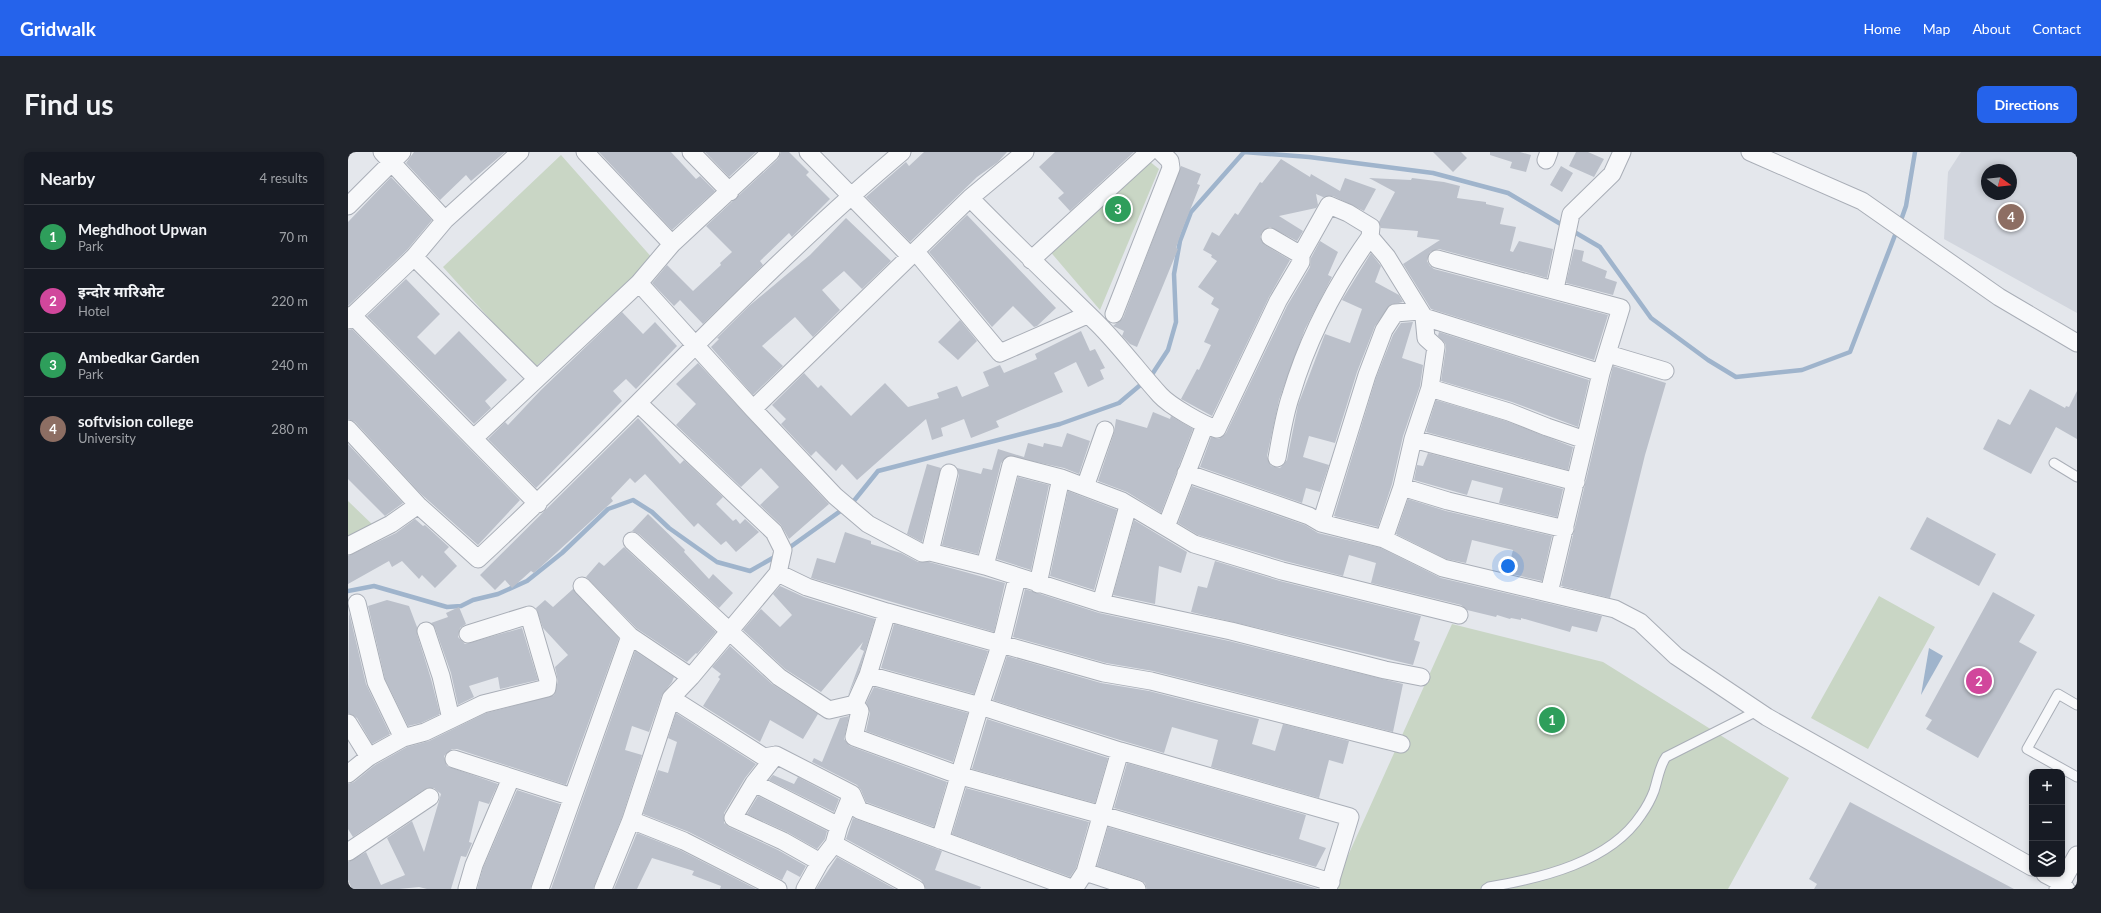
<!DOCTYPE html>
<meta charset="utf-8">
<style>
:root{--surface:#171b24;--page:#20242c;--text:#f1f3f6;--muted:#9ea1a6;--line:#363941;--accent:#2563eb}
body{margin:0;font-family:Lato,"Noto Sans Devanagari",sans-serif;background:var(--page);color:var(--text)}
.controls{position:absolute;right:12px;bottom:12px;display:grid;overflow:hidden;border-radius:8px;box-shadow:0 2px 6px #0003}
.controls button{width:36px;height:36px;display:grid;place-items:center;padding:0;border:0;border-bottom:1px solid var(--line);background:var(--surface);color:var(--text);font:20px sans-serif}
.compass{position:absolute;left:1633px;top:12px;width:36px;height:36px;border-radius:50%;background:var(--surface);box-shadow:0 2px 6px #0003;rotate:105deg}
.you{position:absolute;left:1160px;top:414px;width:14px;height:14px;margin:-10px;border:3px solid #fff;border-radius:50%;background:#1a73e8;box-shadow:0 0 0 6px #1a73e833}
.badge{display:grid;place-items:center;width:26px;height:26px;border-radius:50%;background:var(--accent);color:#fff;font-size:13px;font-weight:700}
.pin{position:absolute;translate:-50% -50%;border:2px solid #fff;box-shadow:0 1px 4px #0006}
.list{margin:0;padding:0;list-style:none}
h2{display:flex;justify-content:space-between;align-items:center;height:52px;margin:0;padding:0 16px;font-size:17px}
h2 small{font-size:13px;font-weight:400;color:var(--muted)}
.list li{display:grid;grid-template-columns:26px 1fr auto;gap:12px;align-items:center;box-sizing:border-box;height:64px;padding:0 16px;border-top:1px solid var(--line)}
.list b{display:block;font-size:15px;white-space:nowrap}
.list p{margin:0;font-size:13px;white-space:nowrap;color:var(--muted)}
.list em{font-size:13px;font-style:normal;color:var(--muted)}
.icon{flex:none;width:22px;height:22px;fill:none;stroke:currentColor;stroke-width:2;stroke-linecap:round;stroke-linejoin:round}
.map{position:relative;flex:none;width:1729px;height:737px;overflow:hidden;border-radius:8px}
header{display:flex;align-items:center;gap:24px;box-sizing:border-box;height:56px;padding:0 20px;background:var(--accent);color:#fff}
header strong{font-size:19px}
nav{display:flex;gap:22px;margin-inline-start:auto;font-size:14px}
.intro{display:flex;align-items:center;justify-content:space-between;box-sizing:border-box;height:96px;padding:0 24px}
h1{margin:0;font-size:28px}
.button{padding:10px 18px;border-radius:8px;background:var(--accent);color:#fff;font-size:14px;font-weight:700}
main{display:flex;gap:24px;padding:0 24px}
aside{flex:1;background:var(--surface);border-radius:8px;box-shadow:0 2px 6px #0003}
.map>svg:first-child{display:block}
</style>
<header>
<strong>Gridwalk</strong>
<nav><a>Home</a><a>Map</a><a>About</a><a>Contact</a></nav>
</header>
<div class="intro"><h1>Find us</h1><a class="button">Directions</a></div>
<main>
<aside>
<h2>Nearby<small>4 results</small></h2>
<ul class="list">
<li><span class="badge" style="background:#2e9e5b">1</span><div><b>Meghdhoot Upwan</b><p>Park</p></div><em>70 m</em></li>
<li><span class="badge" style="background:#d1479c">2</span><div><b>इन्दोर मारिओट</b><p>Hotel</p></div><em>220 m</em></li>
<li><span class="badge" style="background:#2e9e5b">3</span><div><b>Ambedkar Garden</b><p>Park</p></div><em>240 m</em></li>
<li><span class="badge" style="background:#8d6e63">4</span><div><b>softvision college</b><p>University</p></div><em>280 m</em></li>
</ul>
</aside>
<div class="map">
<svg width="1729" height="737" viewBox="0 0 1729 737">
<rect width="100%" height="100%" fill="#e4e7ec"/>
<path fill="#d2d6de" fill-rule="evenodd" d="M1613 0H1729V161L1596 87 1600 20ZM1639 18H1663V42H1639Z"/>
<path fill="#c9d6c5" d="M213 3 306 108 186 216 95 115Z
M801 9 811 17 752 158 700 97Z
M0 349 27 375 0 390Z
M1531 444 1587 475 1520 597 1463 566Z
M1104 472 1255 510 1441 626 1380 737H985Z"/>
<path fill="#9fb4cc" d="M1581 496 1595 504 1573 543Z"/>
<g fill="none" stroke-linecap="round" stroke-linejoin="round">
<path stroke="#9fb4cc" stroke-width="4.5" d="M1552 71 1558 54 1567 0
M1223 78 1252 95 1303 166 1360 208 1388 225 1454 218 1502 200 1549 78
M438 398 505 350 530 319 712 272 771 251 803 224 820 198 828 170 826 122 832 89 843 60 896 0 961 5 1085 21 1160 41 1216 74
M0 439 26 434 99 455 113 454 125 448 150 442 179 429 214 401 260 357 285 348 304 360 321 376 369 410 402 419 430 403"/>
</g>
<path fill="#bbc0ca" d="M66 0H157L123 29 118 23 92 48 58 11Z
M251 0H323L348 27 352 24 367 39 324 78Z
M357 0H408L381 25Z
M433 0H441L461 20 458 23 482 47 444 85 441 81 412 109 415 113 355 172 332 148 326 154 304 131 319 113 345 139 373 113 372 111 384 100 358 74 430 7Z
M576 0H659L650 10 629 25 562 90 518 45 558 10 561 14Z
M707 0H786L722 59 710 46 716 41 691 15Z
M1085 0H1113L1119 6 1105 20Z
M1142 0H1172L1183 3 1178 20 1162 16 1164 10 1142 3Z
M1228 0H1240L1256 7 1246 25 1221 14Z
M933 7 962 25 963 22 992 39 997 26 1028 37 1016 59 985 44 975 45 968 42 970 53 968 56 931 64 955 79 949 89 922 75 914 80 912 85 917 93 942 108 921 145 864 264 833 247 849 217 851 218 863 193 856 190 871 157 863 152 866 146 850 135 869 109 863 105 864 103 855 98 864 80 871 84 887 61 890 63 912 30 914 31Z
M833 14 853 22 849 32 852 33 833 81 828 96 830 97 814 136 789 195 782 192 774 184 776 179 765 174 775 166Z
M1213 14 1225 21 1214 40 1202 33Z
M43 25 84 68 59 98 0 154V70Z
M1021 26 1063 28 1064 26 1096 30 1112 34 1109 46 1138 50V52L1156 56 1152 72 1168 75 1162 99 1165 100 1171 89 1205 97 1199 126 1091 97 1082 100 1079 109 1082 114 1086 117 1260 163 1246 208 1083 157 1055 112 1092 88 1069 85 1070 79 1033 76 1031 70 1047 40Z
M619 63 708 156 689 174 686 175 665 154 644 175 581 100Z
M498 66 543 109 514 137 496 119 474 138 492 158 465 185 447 165 414 194 435 214 405 243 363 195 371 187 369 186 401 154 462 103Z
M972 89 990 100 980 123 984 125 957 177 931 248 919 304 923 314 932 316 939 308 950 253 977 182 1002 191 1014 157 994 148 1023 101 1033 114 1027 130 1051 143 1055 150 1042 153 1027 174 1009 220 987 291 961 284 955 305 981 313 972 340 958 336 954 351 852 315 863 285 871 287 878 281 939 154 962 115 963 106Z
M1226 97 1236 99 1234 109 1259 119 1257 126 1269 130 1265 143 1218 131Z
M58 127 92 162 69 185 87 203 111 179 159 228 137 249 143 256 126 272 19 164Z
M274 160 295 182 307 170 329 194 288 237 278 227 265 239 274 249 188 336 140 287 157 270 160 273 193 238Z
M612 168 629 189 610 208 590 190Z
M1065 170 1054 206 1075 213 1072 234 1055 284 1044 332 1030 375 986 364 1028 226 1045 183 1053 171Z
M4 177 172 348 130 393 72 341 7 270 0 267V178Z
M733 179 742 199 747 197 757 216 752 218 756 227 740 235 728 210 706 221 715 240 648 269 651 275 623 286 616 267 593 276 595 284 584 288 578 267 509 328 494 312 488 319 468 299 463 304 433 272 438 267 424 253 456 221 470 236 473 233 503 264 537 231 560 255 591 246 589 241 609 234 614 245 641 234 635 220 652 213 656 221 689 207 687 202Z
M1091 180 1241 228 1230 275 1164 250 1093 229 1098 196 1097 191 1090 184Z
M350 211 481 352 441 387 433 373 412 353 431 335 413 316 393 335 328 273 348 252 328 232Z
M1265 214 1318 231 1297 303 1262 446 1213 434Z
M1682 237 1717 256 1718 254 1721 255 1729 239V287L1708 275 1683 322 1635 297 1650 267 1662 273Z
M1088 248 1158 269 1225 295 1220 318 1078 280Z
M805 260 822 267 823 264 845 277 813 361 779 340 750 329 766 281 768 267 799 276Z
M290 266 332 312 336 308 375 345 368 352 385 369 388 367 392 372 397 367 411 380 388 400 378 389 373 393 350 371 346 375 297 322 287 331 282 326 263 346 265 349 186 421 183 419 164 436 157 428 147 438 132 423Z
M719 281 742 289 731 322 716 316 660 304 653 311 630 402 594 393 611 323 609 316 633 322 635 316 644 318 650 297 676 305 680 291 695 295 696 291 714 295Z
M0 292 55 351 37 364 0 327Z
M1080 301 1215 337 1209 365 1151 351 1155 336 1124 328 1119 343 1066 328 1069 313 1075 314Z
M579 312 593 316 574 390 559 382Z
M670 325 701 333 683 418 649 407Z
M844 334 957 373 970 381 1033 396 1093 426 1254 464 1249 480 1224 474 1222 480 1173 466V468L1163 466 1162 467 1149 463 1148 465 1119 458 1113 453 1023 431 1028 411 1001 403 995 424 937 409 850 383 830 371Z
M720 339 769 358 746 438 702 424Z
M1060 347 1098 359 1204 384 1194 429 1159 421 1165 398 1124 388 1118 411 1098 407 1048 382Z
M300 362 337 398 336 400 361 427 365 422 385 441 371 456 291 382 284 379Z
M1579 365 1648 402 1631 434 1562 397Z
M67 367 75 374 77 373 101 395 96 400 109 414 87 436 74 423 71 427 54 409 44 415 41 409 0 432V404L48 381Z
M786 368 839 400 833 421 811 414 807 452 765 443Z
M497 380 523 389V392L553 401 570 410H581L657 431 646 480 463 426 469 406 487 411Z
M276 395 368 480 349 502 348 501 339 510 288 476 238 425 251 410 256 414Z
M867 409 932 429 1073 464 1066 488 1072 490 1065 513 843 460 850 434 859 436Z
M432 434 456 445 527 467 511 520 500 543 516 499 512 497 515 490 473 540 437 517 395 478 413 457 432 475 444 463 425 442Z
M225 437 271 486 218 633 109 597H104L96 604 99 614 150 632 141 652 131 649 121 690 124 691 118 705 113 704 103 737H79L71 735 51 737H4L0 728V710L18 700 33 733 57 723 39 686 64 669 76 700 93 642 86 636 77 637 5 685 0 677V632L6 630 27 613 59 595 81 589 138 561 206 543 210 529 207 515 220 503 195 476 188 456 197 448 205 455Z
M677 437 751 461 881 489 1055 532 1045 580 805 519 758 511 665 485Z
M1645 440 1687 463 1671 490 1689 500 1630 606 1578 577 1584 568 1577 564Z
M39 448 61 454 69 475V482L83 527 92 562 73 571 60 574 37 527 20 454Z
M111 455 118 472 112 476 110 485 117 492 174 476 190 528 152 537 150 525 121 534 126 545 110 553 103 521 87 476 83 471 100 465 98 461Z
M1 460 18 532 42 582 24 592 9 566 0 561Z
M546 472 640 499 626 542 533 516Z
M382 494 424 532 470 562 455 587 422 568 412 590 355 554 372 527 370 525 373 522 364 515Z
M287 499 326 525 324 530 314 543 301 580 284 574 277 598 294 603 274 665 245 737H203Z
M659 504 753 531 801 539 911 567 904 592 927 599 935 572 1001 589 995 612 981 608 971 646 863 615 870 588 852 583 824 575 816 601 775 589 645 548Z
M526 535 620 561 605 610 518 579 522 561 518 551Z
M328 561 408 612 397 626 376 661V671L381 675 430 698 458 714 452 725 439 718 434 728 341 680 295 662 310 618 320 621 329 590 320 586Z
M501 564 496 587 502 594 599 630 586 675 518 650 513 638 509 633 464 610 466 606 474 610 492 566Z
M639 567 760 606 747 651 624 617Z
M779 611 958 663 951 687 978 696 968 715 766 656Z
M425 623 446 632 450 625 491 647 486 660 421 628Z
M618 636 741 670 728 716 722 725 604 682Z
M169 638 212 652 182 737H129L135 716Z
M410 644 479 679 477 687 469 697 439 680 399 662Z
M1502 650 1666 737H1466L1469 732 1461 727Z
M505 666 594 699 587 718 633 735 632 737H578L573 728 498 687Z
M760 675 970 737H799L797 731 792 728 749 714Z
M289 681 332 698 408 737H372L373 734 344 723 346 719 304 706 289 737H266Z
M489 705 547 737H468Z"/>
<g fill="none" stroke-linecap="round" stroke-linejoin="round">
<defs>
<path id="lane" d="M1706 311 1729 325
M1729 553 1710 542 1679 597 1729 625
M1138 737 1141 735C1194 726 1262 710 1293 663 1298 656 1303 647 1306 639 1310 627 1311 615 1318 605L1409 559"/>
<path id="street" d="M34 0 97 68
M237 0 324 92
M343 0 382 40
M460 0 562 104
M1402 0 1514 49 1651 145 1729 191
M1198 8 1201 0
M622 46C664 89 707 130 750 172 772 194 791 220 812 243 822 254 855 273 869 277L930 149 953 110V103L981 53 1000 61 1023 75 1022 85 1039 105 1076 165 1078 186 1088 195 1082 236 1065 287 1054 335 1036 387
M0 54 54 0
M922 85 953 103
M568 100 652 201 739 163
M66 105 188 226
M1089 107 1273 156 1253 221 1201 441
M683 108 801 0
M291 131 405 257 487 344 520 372 574 401 582 400 637 414 753 451 883 479 1037 518 1073 525
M1207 137 1223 62 1264 22 1274 0
M766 162 823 16 822 9 813 0
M4 163 190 352
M1076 165 1253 221
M0 168 66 105 97 68 172 0
M1260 202 1317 219
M1082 236 1161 260 1199 275 1237 288
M405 257 622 46 677 0
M0 277 70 353 130 407C274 274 404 126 554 0
M126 286 291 131 324 92 423 0
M1065 287 1228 330
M929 306C933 285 936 263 943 243 960 186 987 134 1022 85
M838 321 961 364 973 371 1036 387 1095 416 1267 457 1292 470 1328 504 1419 565 1684 715
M737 335 757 278
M1054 335 1100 349 1217 377
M973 371 1019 223 1036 178 1047 161 1072 159
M818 375 857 273
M284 389 431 525 481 558 507 552
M0 394 43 372 70 353
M582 400 601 321
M637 414 663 313 713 326 774 349 846 392 934 419 1111 463
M430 421 459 435 539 460 756 521 803 529 1053 592
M690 432 713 326
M234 434 282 484 343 525
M9 451 28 530 55 586
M753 451 780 354
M539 460 520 523 507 552 512 559 506 585 613 624 754 663 983 730
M78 479 93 524 103 567
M520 523 632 554 772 599 1002 665 980 737
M323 546 416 605 428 603 504 642 511 658 726 737
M0 571 21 605
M428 603 406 631 385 666 435 689 472 710
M106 607 224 645
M0 622 21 605 55 586 77 580 135 552 199 536 200 528 181 463 120 482
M406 631 491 674
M283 668 336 689 430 737
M592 688 632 554 653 491 669 426
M486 692 568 737
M0 700 82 645
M737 720 789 737
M1697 722 1714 731 1718 737
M119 737 126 713 163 626
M192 737 282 484
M255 737 283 668 323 546 343 525 430 421 435 398 426 380 290 251
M457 737 472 710 486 692 491 674 504 642
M726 737 737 720 772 599
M1710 737 1729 703"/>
</defs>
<use href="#lane" stroke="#a9aeb7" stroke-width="11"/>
<use href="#street" stroke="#a9aeb7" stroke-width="19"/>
<use href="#lane" stroke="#f7f8fa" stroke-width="9"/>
<use href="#street" stroke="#f7f8fa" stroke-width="17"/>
</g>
</svg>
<div class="controls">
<button>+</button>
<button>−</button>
<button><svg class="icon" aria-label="layers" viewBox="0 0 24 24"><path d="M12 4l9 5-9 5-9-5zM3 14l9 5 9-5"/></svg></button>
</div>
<svg class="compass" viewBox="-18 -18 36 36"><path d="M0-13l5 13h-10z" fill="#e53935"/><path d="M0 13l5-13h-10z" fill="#9ea1a6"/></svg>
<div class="you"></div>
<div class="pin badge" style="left:1204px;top:568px;background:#2e9e5b">1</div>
<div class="pin badge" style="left:1631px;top:529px;background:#d1479c">2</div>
<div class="pin badge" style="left:770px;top:57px;background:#2e9e5b">3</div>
<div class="pin badge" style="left:1663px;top:65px;background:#8d6e63">4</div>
</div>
</main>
